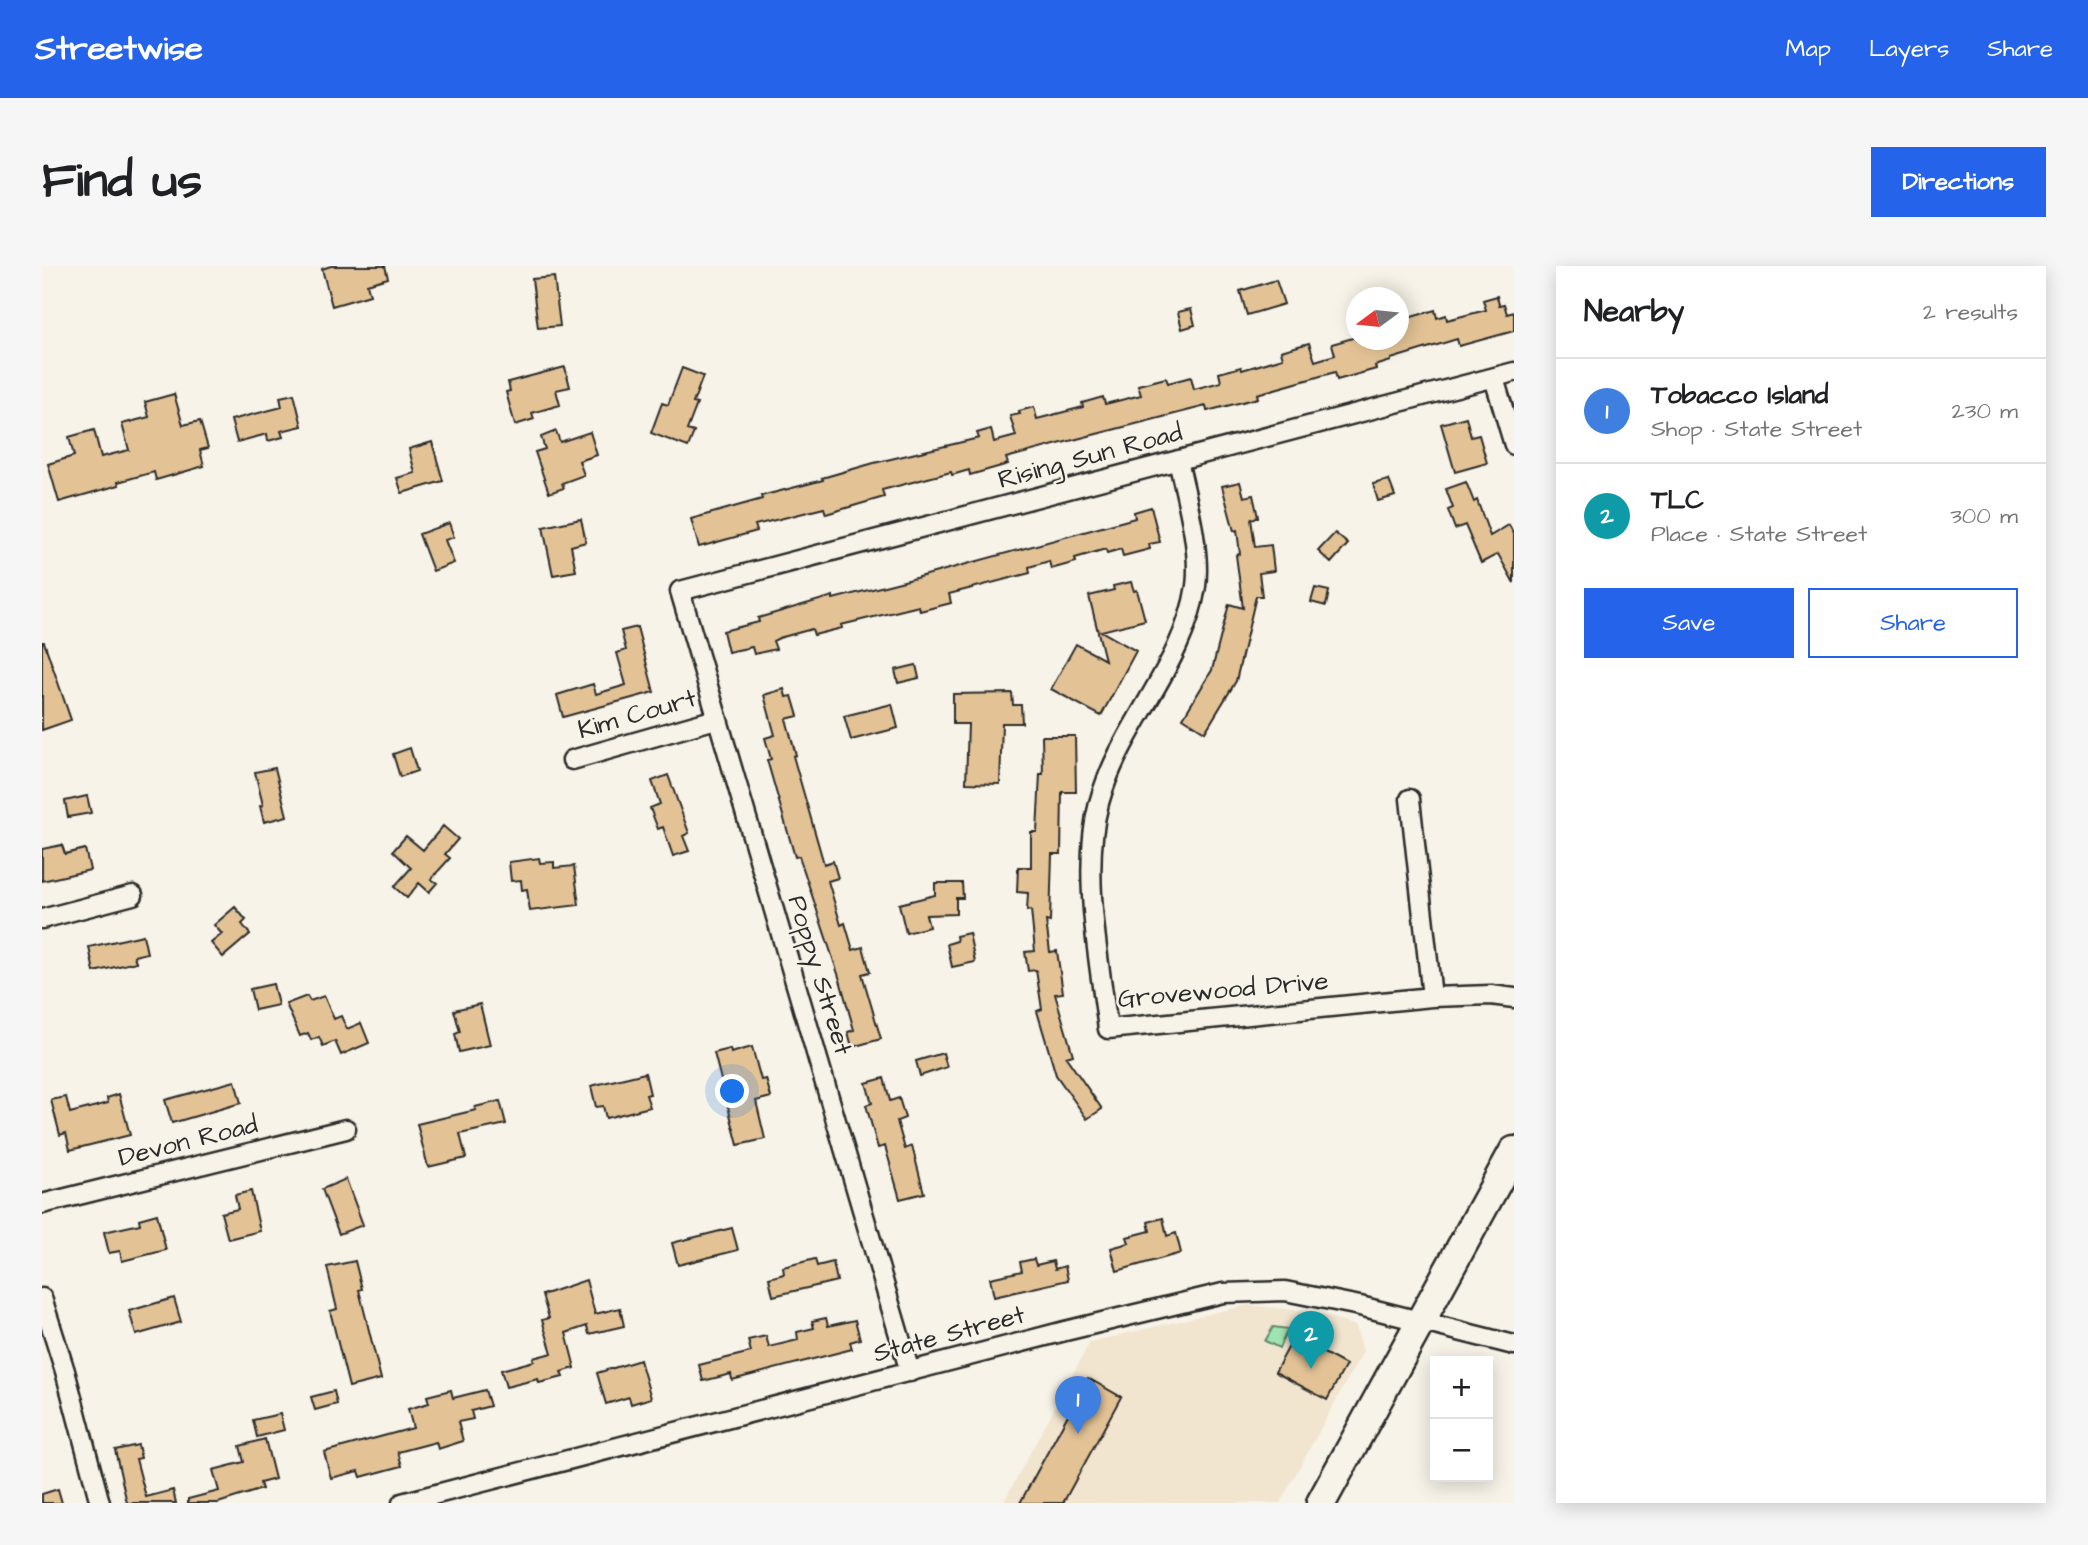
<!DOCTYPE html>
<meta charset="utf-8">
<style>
:root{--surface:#fff;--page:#f6f6f6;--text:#202124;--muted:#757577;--line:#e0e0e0;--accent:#2563eb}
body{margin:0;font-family:"Architects Daughter",sans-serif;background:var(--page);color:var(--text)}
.controls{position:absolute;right:21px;bottom:21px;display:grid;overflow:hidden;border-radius:0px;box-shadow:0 4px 18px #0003}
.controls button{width:63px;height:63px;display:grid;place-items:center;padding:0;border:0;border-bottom:2px solid var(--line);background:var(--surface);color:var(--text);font:35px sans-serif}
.compass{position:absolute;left:1304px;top:21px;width:63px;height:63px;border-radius:50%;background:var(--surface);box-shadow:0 4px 18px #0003;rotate:255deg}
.you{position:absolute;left:691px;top:826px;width:24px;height:24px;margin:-18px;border:5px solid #fff;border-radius:50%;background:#1a73e8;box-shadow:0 0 0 10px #1a73e833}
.badge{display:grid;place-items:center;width:46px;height:46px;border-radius:50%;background:var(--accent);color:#fff;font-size:23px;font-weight:700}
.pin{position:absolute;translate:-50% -58px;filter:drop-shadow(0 2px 4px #0008)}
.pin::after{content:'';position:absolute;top:37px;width:24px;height:21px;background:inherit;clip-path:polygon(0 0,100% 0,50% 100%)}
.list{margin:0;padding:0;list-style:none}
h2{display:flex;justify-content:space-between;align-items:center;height:91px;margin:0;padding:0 28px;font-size:30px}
h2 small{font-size:23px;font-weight:400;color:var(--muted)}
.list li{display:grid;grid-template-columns:46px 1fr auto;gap:21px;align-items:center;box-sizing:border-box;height:105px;padding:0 28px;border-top:2px solid var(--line)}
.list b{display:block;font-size:26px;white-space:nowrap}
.list p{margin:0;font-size:23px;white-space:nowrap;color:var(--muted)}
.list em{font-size:23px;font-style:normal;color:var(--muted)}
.actions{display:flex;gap:14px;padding:21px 28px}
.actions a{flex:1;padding:16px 0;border:2px solid var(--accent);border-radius:0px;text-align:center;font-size:24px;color:var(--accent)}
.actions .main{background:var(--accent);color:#fff}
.map{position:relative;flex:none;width:1472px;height:1237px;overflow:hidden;border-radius:0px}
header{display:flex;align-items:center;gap:42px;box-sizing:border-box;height:98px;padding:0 35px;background:var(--accent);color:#fff}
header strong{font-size:33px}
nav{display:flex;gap:38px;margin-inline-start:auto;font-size:24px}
.intro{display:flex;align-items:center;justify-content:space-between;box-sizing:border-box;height:168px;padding:0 42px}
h1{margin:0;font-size:49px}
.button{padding:18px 32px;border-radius:0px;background:var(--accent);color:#fff;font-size:24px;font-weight:700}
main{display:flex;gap:42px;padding:0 42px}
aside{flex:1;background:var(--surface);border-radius:0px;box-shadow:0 4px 18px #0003}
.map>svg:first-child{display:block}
</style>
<header>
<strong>Streetwise</strong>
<nav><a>Map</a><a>Layers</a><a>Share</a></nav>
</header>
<div class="intro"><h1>Find us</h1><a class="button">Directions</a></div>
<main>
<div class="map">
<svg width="1472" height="1237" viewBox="0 0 1472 1237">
<rect width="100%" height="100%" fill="#f7f3e8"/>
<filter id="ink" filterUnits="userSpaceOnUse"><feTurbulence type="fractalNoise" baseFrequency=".0143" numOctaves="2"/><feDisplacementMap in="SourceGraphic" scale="14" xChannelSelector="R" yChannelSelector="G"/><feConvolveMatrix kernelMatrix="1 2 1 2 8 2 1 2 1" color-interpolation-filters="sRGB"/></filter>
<g filter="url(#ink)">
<path fill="#f1e5cf" d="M1205 1039 1273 1046 1314 1060 1321 1085 1238 1237H961L1048 1076Z"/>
<path fill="#9ee3b0" stroke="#64876e" stroke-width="2" d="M1231 1061 1246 1063 1237 1082 1223 1075Z"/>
<path fill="#e3c396" stroke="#2b2b2b" stroke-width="2" d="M289 0H343L346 12 325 18 328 29 290 40 280 3Z
M512 11 518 60 496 62 490 13Z
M1234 14 1242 38 1205 49 1198 25Z
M1455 30 1457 39 1462 38 1465 48 1472 46V65L1417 80 1415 73 1349 93V95L1333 100 1334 103 1295 114 1293 106 1215 128 1216 132 1165 145 1164 140 1035 173 964 192 966 198 928 209 927 204 910 209 909 206 840 224 842 231 784 248 782 242 713 259 715 265 657 281 649 253 720 233 719 230 781 214 780 212 832 197 937 172 935 167 949 163 952 176 974 170 968 150 978 148 977 145 992 141 995 153 1041 141 1040 137 1061 131 1063 138 1099 129 1096 119 1124 112 1126 117 1149 111 1152 123 1179 116 1177 107 1199 101 1200 104 1241 92 1239 85 1267 77 1273 95 1293 89 1290 78 1314 71V74H1324L1326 78 1341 74H1356V55L1393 44 1395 52 1404 49 1405 54 1444 44 1441 34Z
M1149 43 1153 59 1140 63 1136 46Z
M523 101 528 121 514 124 518 139 490 147 492 153 473 159 464 126 468 125 466 116Z
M640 102 661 110 651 137 655 138 645 164 652 166 646 181 609 167 620 137 626 139Z
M132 128 141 159 158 155 166 182 158 184 162 200 114 214 112 206 76 216 77 219 17 236 6 198 32 190 27 171 52 164 59 191 87 184 80 158 107 151 103 136Z
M252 128 260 160 239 165 241 171 226 175 225 168 195 176 189 154 240 141 238 131Z
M1424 151 1429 171 1437 169 1445 197 1413 206 1399 158Z
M514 165 518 176 548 166 555 189 537 195 542 209 520 217 522 222 507 227 493 186 503 183 499 171Z
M390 176 401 215 360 227 355 212 373 207 367 183Z
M1347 214 1353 230 1336 235 1331 218Z
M1198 216 1202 231 1211 229 1216 251 1209 253 1213 281 1229 279 1232 305 1217 307 1220 330H1214L1194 415 1163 466 1141 452 1170 404 1187 338 1201 342 1194 289 1198 288 1195 264 1192 265 1180 220Z
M1424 216 1432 236 1435 234 1448 270 1467 259 1472 268V317L1456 288 1439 297 1423 259 1413 263 1406 244 1411 242 1404 223Z
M1109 241 1118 276 1107 278 1108 283 1081 290 1079 283 1065 287 1064 283 1033 292 1034 296 1009 303 1007 295 987 301 988 307 907 328 909 337 878 345 877 340 799 359 800 362 772 369 770 363 737 372 731 375 734 383 712 388 710 381 686 386 681 365 717 356 716 352 791 330V333L870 313 1093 252 1092 246Z
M539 253 544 276 529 280 534 305 511 309 501 261Z
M407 257 412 271 403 274 412 297 391 305 377 268Z
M1293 267 1306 278 1289 297 1276 285Z
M1089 316 1092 325 1095 324 1103 354 1059 365 1094 385 1059 450 1009 423 1034 378 1063 394 1047 330 1072 324 1071 320Z
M1273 322 1287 325 1284 340 1269 336Z
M595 361 612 426 521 451 515 429 551 418 554 428 584 419 575 387 584 384 579 365Z
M0 376H2L29 454 0 464Z
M874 399 877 412 856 417 853 404Z
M742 423 744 431 750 430 756 450 744 453 754 489 751 490 782 598 791 595 796 612 786 615 799 659 803 657 811 684 821 681 828 706 820 708 839 773 810 781 806 766 812 764 798 714 757 590 753 591 725 494 729 493 723 472 733 469 722 429Z
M970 427 971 439H979L980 457H960L958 518 924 517 926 458H911V428Z
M850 438 856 462 809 474 802 450Z
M1000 470H1033L1034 526H1020L1019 588H1010L1008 656 1004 655 1008 686 1015 685 1021 727 1013 728 1031 789 1024 791 1060 843 1045 853 1014 809 995 745 1000 743 994 704 986 705 983 686 993 685 989 644 985 645 986 627 975 626 976 601H989V566H995L998 508H1001Z
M368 482 375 505 358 511 351 488Z
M233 502 245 550 222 556 218 540 221 539 213 506Z
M626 509 647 567 641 570 647 585 631 590 621 561 616 563 608 542 618 538 610 515Z
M45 530 49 547 26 551 23 535Z
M401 560 416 573 403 588 408 592 389 613 395 617 387 626 377 617 365 632 352 621 369 602 351 585 364 570 381 584Z
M20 579 23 588 43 583 48 604 0 615V583Z
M497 592 498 597 512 596V602L532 600 537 639 488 645 485 623 480 624 479 614 469 615 467 596Z
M893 617H920L921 632H914V648L884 649 887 661 864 667 857 638 893 629Z
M193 641 204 654 200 658 208 668 181 691 169 677 180 668 172 659Z
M927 667 933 696 910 701 905 678 915 675 914 670Z
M101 669 105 687 92 690 94 696 52 706 47 681Z
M231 718 236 739 213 744 208 723Z
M265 730 268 735 282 730 292 753 299 750 305 763 319 757 327 777 299 789 293 775 281 780 277 771 269 774 266 767 258 770 244 738Z
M438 738 448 779 417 786 413 768 418 766 412 744Z
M710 781 719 814 724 813 729 831 714 835 723 873 696 879 672 787 688 783 689 787Z
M901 787 905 801 878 810 874 795Z
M603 807 608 828 604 829 608 841 564 852 561 840 554 841 549 820Z
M842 812 848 835 857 832 863 852 855 855 863 883 870 880 882 927 858 933 843 880 836 882 824 839 830 837 824 817Z
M193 815 199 837 130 857 123 834Z
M77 828 88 869 28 884 24 867 18 869 9 834 24 831 28 847 66 837 65 832Z
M458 835 464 858 418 868 424 892 386 901 375 858 434 844 433 841Z
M304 913 321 959 297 968 280 923Z
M209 925 218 965 186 973 179 947 196 943 193 929Z
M115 948 124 984 80 995 78 985 67 987 62 966 98 958 97 953Z
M1121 952 1125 970 1134 967 1139 987 1075 1005 1069 982 1087 977 1085 971 1108 965 1106 956Z
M690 962 696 984 636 999 630 977Z
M773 993 775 1000 791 996 795 1015 731 1030 727 1012 742 1008 741 1001Z
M992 993 994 999 1011 995 1013 1003 1023 1000 1026 1014 952 1031 948 1012 980 1005 978 996Z
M313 995 320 1023 317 1024 339 1113 307 1121 288 1045 295 1043 285 1001Z
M544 1014 553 1048 578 1042 582 1060 547 1068 545 1060 524 1067 533 1102 519 1106 521 1111 497 1117 496 1113 464 1121 459 1104 492 1095 491 1092 510 1087 500 1054 507 1052 500 1029Z
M132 1032 139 1056 94 1069 87 1045Z
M784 1052 786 1060 813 1054 818 1073 808 1076 810 1083 690 1114 689 1108 661 1115 657 1099 709 1086 706 1074 724 1070 727 1081 756 1074 755 1066 772 1062 770 1055Z
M1252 1071 1304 1099 1285 1134 1233 1106Z
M598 1094 609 1132 589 1138 587 1131 564 1138 555 1107Z
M1046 1112 1079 1131 1021 1237H978Z
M409 1124 411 1132 443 1124 448 1140 429 1145 431 1153 416 1156 421 1175 396 1183 394 1176 356 1186 360 1200 319 1211 317 1205 289 1212 282 1186 371 1162 366 1143 387 1137 385 1130Z
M292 1125 295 1138 273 1144 269 1131Z
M238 1148 242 1164 215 1171 211 1154Z
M223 1173 233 1213 218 1217 220 1223 176 1237H146V1233L177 1225 171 1204 202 1196 198 1180Z
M96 1179 99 1192 94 1193 104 1231 131 1224 134 1237H85L73 1184Z
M16 1223 20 1237H0V1228Z"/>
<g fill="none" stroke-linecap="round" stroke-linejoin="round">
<defs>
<path id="minor" d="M1452 112 1472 179
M1136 194C1144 231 1159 283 1154 320 1142 400 1078 460 1057 537 1039 604 1057 694 1066 763L1390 731 1449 729 1472 732
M530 494 674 453
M1368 533 1390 731
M0 653 91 629
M0 938 304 863
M0 1032 23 1105 58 1237
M868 1106 638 325 1472 106
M360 1237 1023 1065 1181 1027 1243 1025 1318 1040 1472 1079"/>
<path id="primary" d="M1279 1237 1472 885"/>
</defs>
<use href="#minor" stroke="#2b2b2b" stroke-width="23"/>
<use href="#primary" stroke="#2b2b2b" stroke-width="33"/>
<use href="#minor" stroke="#f7f3e8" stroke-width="18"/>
<use href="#primary" stroke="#f7f3e8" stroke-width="28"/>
</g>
</g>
<g text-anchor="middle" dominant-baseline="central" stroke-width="5" stroke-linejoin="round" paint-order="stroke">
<g font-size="26" fill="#2b2b2b" stroke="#f7f3e8">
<text transform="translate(1048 190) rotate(-15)">Rising Sun Road</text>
<text transform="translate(595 448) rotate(-16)">Kim Court</text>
<text transform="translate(778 709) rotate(73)">Poppy Street</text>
<text transform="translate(1181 724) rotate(-5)">Grovewood Drive</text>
<text transform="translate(146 875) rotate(-14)">Devon Road</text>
<text transform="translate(907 1068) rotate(-15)">State Street</text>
</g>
</g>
</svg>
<div class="controls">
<button>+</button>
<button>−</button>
</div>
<svg class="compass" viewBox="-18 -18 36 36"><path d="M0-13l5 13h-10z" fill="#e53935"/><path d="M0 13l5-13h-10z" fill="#757577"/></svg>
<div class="you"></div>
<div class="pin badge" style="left:1036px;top:1168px;background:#3f7fe0">1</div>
<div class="pin badge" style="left:1269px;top:1103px;background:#0f9aa8">2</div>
</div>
<aside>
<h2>Nearby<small>2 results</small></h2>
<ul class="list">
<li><span class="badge" style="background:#3f7fe0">1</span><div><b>Tobacco Island</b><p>Shop · State Street</p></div><em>230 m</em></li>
<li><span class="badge" style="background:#0f9aa8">2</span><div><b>TLC</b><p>Place · State Street</p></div><em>300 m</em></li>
</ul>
<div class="actions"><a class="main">Save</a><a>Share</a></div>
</aside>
</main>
